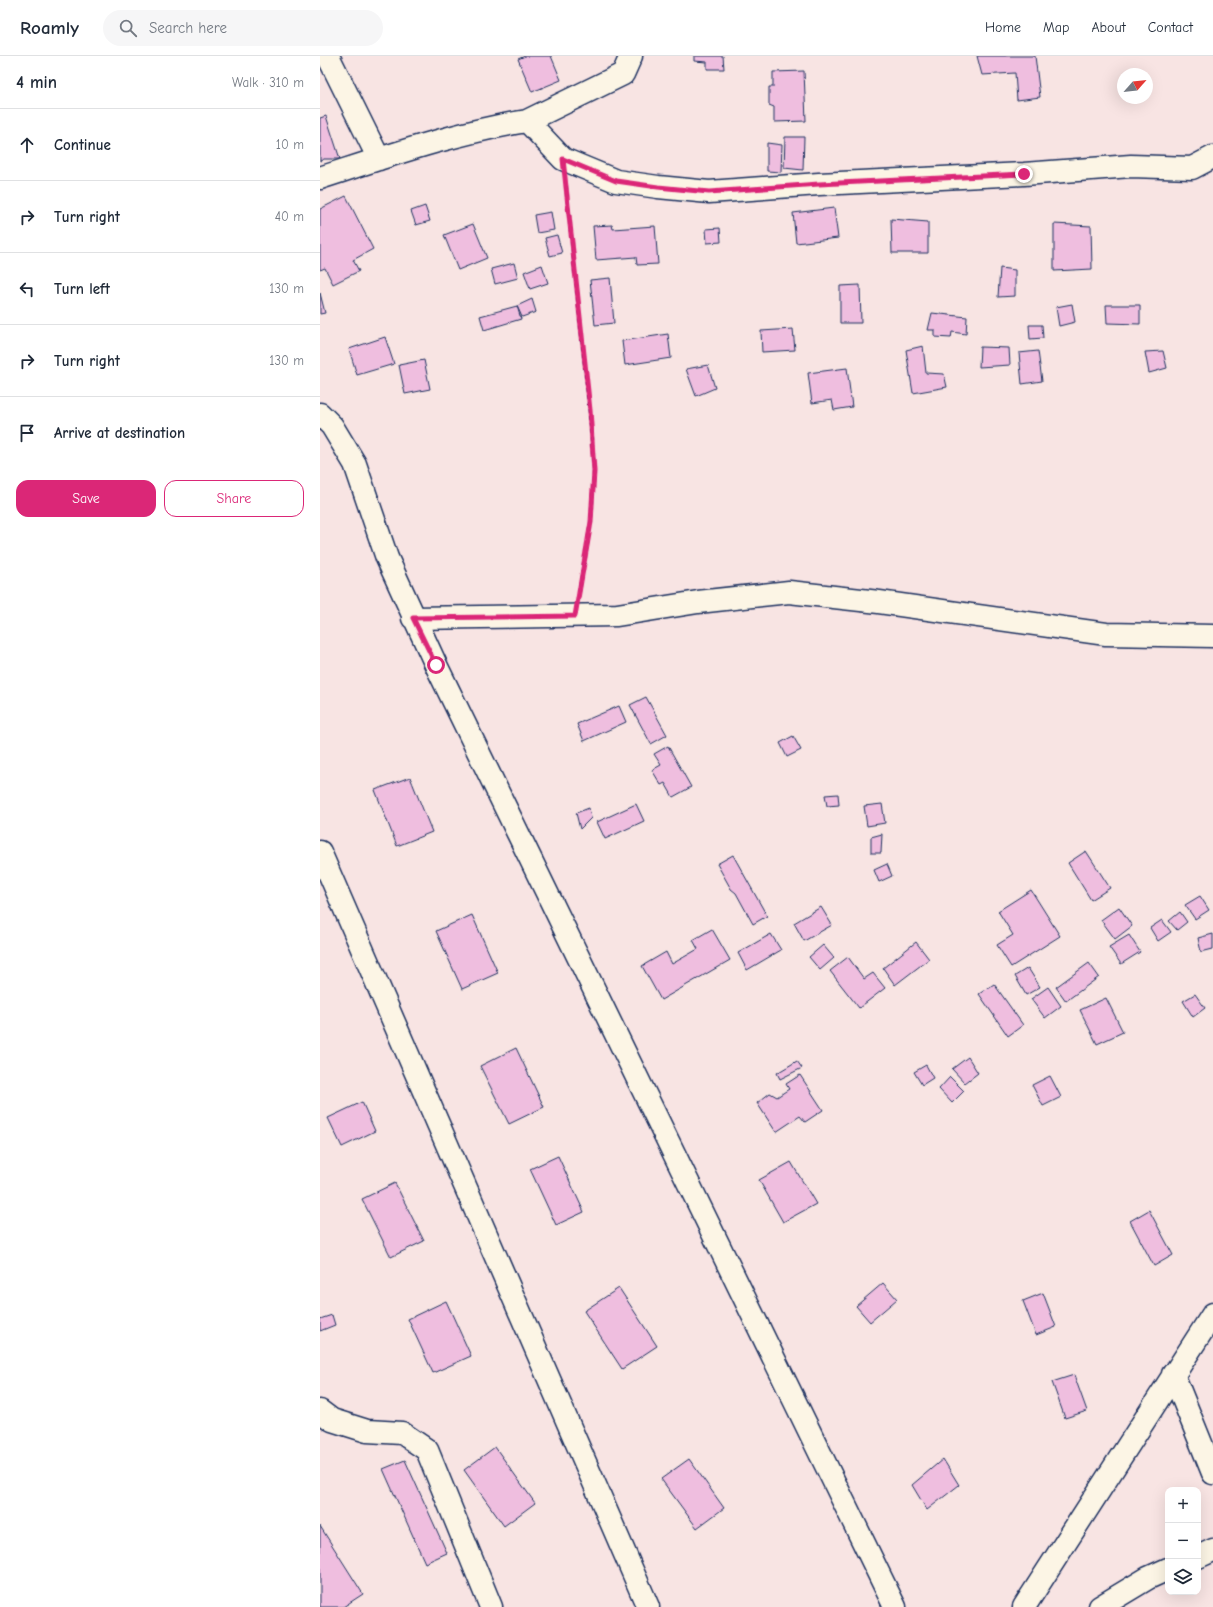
<!DOCTYPE html>
<meta charset="utf-8">
<style>
:root{--surface:#fff;--page:#f6f6f7;--text:#1f2937;--muted:#747a83;--line:#e0e1e3;--accent:#db2777}
body{margin:0;font-family:"Comic Neue",sans-serif;background:var(--page);color:var(--text)}
.controls{position:absolute;right:12px;bottom:12px;display:grid;overflow:hidden;border-radius:8px;box-shadow:0 4px 16px #0002}
.controls button{width:36px;height:36px;display:grid;place-items:center;padding:0;border:0;border-bottom:1px solid var(--line);background:var(--surface);color:var(--text);font:20px sans-serif}
.compass{position:absolute;left:797px;top:12px;width:36px;height:36px;border-radius:50%;background:var(--surface);box-shadow:0 4px 16px #0002;rotate:63deg}
.stop{position:absolute;width:12px;height:12px;margin:-9px;border:3px solid #db2777;border-radius:50%;background:#fff}
.stop.end{background:#db2777;border-color:#fff;box-shadow:0 1px 4px #0008}
.list{margin:0;padding:0;list-style:none}
h2{display:flex;justify-content:space-between;align-items:center;height:52px;margin:0;padding:0 16px;font-size:17px}
h2 small{font-size:13px;font-weight:400;color:var(--muted)}
.list li{display:grid;grid-template-columns:26px 1fr auto;gap:12px;align-items:center;box-sizing:border-box;height:72px;padding:0 16px;border-top:1px solid var(--line)}
.list b{display:block;font-size:15px;white-space:nowrap}
.list em{font-size:13px;font-style:normal;color:var(--muted)}
.actions{display:flex;gap:8px;padding:12px 16px}
.actions a{flex:1;padding:9px 0;border:1px solid var(--accent);border-radius:12px;text-align:center;font-size:14px;color:var(--accent)}
.actions .main{background:var(--accent);color:#fff}
.icon{flex:none;width:22px;height:22px;fill:none;stroke:currentColor;stroke-width:2;stroke-linecap:round;stroke-linejoin:round}
.map{position:relative;flex:none;width:893px;height:1551px;overflow:hidden}
header{display:flex;align-items:center;gap:24px;box-sizing:border-box;height:56px;padding:0 20px;background:var(--surface);border-bottom:1px solid var(--line)}
header strong{font-size:19px}
nav{display:flex;gap:22px;margin-inline-start:auto;font-size:14px}
.search{width:280px;height:36px;background:var(--page);display:flex;align-items:center;gap:10px;box-sizing:border-box;padding:0 14px;border-radius:22px;color:var(--muted);font-size:15px}
main{display:flex}
aside{flex:1;background:var(--surface)}
.map>svg:first-child{display:block}
</style>
<header>
<strong>Roamly</strong>
<div class="search"><svg class="icon" aria-label="search" viewBox="0 0 24 24"><circle cx="10" cy="10" r="6"/><path d="M15 15l6 6"/></svg>Search here</div>
<nav><a>Home</a><a>Map</a><a>About</a><a>Contact</a></nav>
</header>
<main>
<aside>
<h2>4 min<small>Walk · 310 m</small></h2>
<ul class="list">
<li><svg class="icon" aria-label="ahead" viewBox="0 0 24 24"><path d="M12 20V5M6 11l6-6 6 6"/></svg><div><b>Continue</b></div><em>10 m</em></li>
<li><svg class="icon" aria-label="right" viewBox="0 0 24 24"><path d="M7 20v-9h11M14 6l5 5-5 5"/></svg><div><b>Turn right</b></div><em>40 m</em></li>
<li><svg class="icon" aria-label="left" viewBox="0 0 24 24"><path d="M17 20v-9H6M10 6l-5 5 5 5"/></svg><div><b>Turn left</b></div><em>130 m</em></li>
<li><svg class="icon" aria-label="right" viewBox="0 0 24 24"><path d="M7 20v-9h11M14 6l5 5-5 5"/></svg><div><b>Turn right</b></div><em>130 m</em></li>
<li><svg class="icon" aria-label="arrive" viewBox="0 0 24 24"><path d="M6 21V4h12l-3 4 3 4H6"/></svg><div><b>Arrive at destination</b></div></li>
</ul>
<div class="actions"><a class="main">Save</a><a>Share</a></div>
</aside>
<div class="map">
<svg width="893" height="1551" viewBox="0 0 893 1551">
<rect width="100%" height="100%" fill="#f8e4e3"/>
<filter id="ink" filterUnits="userSpaceOnUse"><feTurbulence type="fractalNoise" baseFrequency=".025" numOctaves="2"/><feDisplacementMap in="SourceGraphic" scale="8" xChannelSelector="R" yChannelSelector="G"/><feConvolveMatrix kernelMatrix="1 2 1 2 8 2 1 2 1" color-interpolation-filters="sRGB"/></filter>
<g filter="url(#ink)">
<path fill="#efbedf" stroke="#1b2f5e" d="M205 0H231L241 24 212 36 198 3Z
M374 0H403L404 13H387V6L374 5Z
M657 0H715L720 41 697 44 695 17 662 19Z
M484 15 486 65 454 66V51L449 49V31H453V16Z
M6 60 20 103H4L0 105V62Z
M465 81H484L483 114 464 112Z
M447 87 462 89 461 116 447 115Z
M26 140 53 193 33 204 39 215 13 228 5 212 0 214V153Z
M105 150 110 165 96 169 91 155Z
M514 152 518 182 476 187 473 157Z
M231 156 234 174 217 177 214 159Z
M571 163 608 166V197H572Z
M153 168 167 202 138 214 124 179Z
M734 168 771 170 772 213 734 215Z
M292 169 293 173 335 170 338 208 317 209 316 201 276 204 273 170Z
M400 172 401 186 387 187 386 173Z
M237 179 242 197 230 200 225 182Z
M194 207 198 222 175 228 171 213Z
M222 209 228 227 210 233 204 216Z
M680 212 695 214V240L678 241Z
M290 222 294 267 275 269 270 224Z
M540 229 541 267H520V230Z
M0 237 5 257 0 258Z
M212 243 216 256 202 261 197 250Z
M752 248 755 266 739 270 736 251Z
M786 249H820V268L787 267Z
M197 250 201 263 164 274 160 260Z
M612 257 647 261 646 278 632 276 631 282 615 281V274H608Z
M709 269H722L723 282 710 283Z
M473 273 475 294 442 296 441 275Z
M348 278 351 302 305 309 302 285Z
M65 281 74 308 37 319 29 293Z
M603 290 606 317 624 318 627 331 593 337 586 294Z
M660 291 689 292 690 309 659 311Z
M718 295 722 325 702 328 699 297Z
M843 295 847 312 829 317 825 296Z
M104 304 110 333 85 338 79 309Z
M388 309 395 332 376 340 366 313Z
M527 312 532 351 514 354 512 344 492 347 488 317Z
M326 641 347 679 331 688 310 649Z
M299 650 306 666 264 685 257 668Z
M473 680 481 694 467 701 460 687Z
M348 690 371 731 353 741 345 727 341 729 332 714 341 709 334 698Z
M90 721 112 776 77 790 55 734Z
M518 738 519 749 507 750 505 739Z
M316 748 324 765 285 783 277 766Z
M562 748 565 767 547 770 544 750Z
M269 752 271 762 260 773 256 757Z
M562 778 561 797H551V781Z
M766 795 790 832 771 844 748 807Z
M413 799 447 860 433 868 416 837 411 833 397 808Z
M567 808 572 820 559 826 554 814Z
M711 834 740 880 691 911 677 889 693 879 678 855Z
M880 840 889 854 875 863 865 849Z
M501 851 512 869 484 885 474 867Z
M799 851 812 870 795 883 781 864Z
M860 856 867 866 857 874 849 865Z
M152 859 178 917 142 933 116 875Z
M842 864 851 876 838 885 830 872Z
M392 873 410 904 341 944 322 910 346 896 352 908 378 893 373 884Z
M451 878 461 894 427 914 418 897Z
M893 878V893L881 896 878 882Z
M809 879 820 896 801 908 789 891Z
M596 886 609 903 575 929 563 912Z
M503 889 514 902 500 914 489 901Z
M528 901 544 923 553 917 565 932 539 952 510 915Z
M769 907 779 921 746 945 736 931Z
M708 912 720 931 706 939 695 920Z
M674 928 703 969 688 980 659 938Z
M728 931 741 950 725 962 711 943Z
M875 938 885 952 873 961 863 945Z
M786 942 803 976 777 988 760 954Z
M196 992 224 1051 189 1068 160 1010Z
M648 1001 658 1017 645 1027 632 1013Z
M477 1005 482 1012 460 1023 457 1017Z
M606 1009 613 1022 602 1029 594 1016Z
M480 1019 503 1054 485 1066 480 1060 456 1076 437 1047 450 1037 457 1041 469 1033 466 1028Z
M730 1020 741 1041 723 1050 712 1029Z
M630 1021 644 1035 632 1047 619 1033Z
M42 1046 55 1075 22 1091 8 1062Z
M238 1100 264 1156 236 1169 210 1113Z
M471 1106 496 1148 463 1166 439 1124Z
M75 1127 104 1185 71 1201 42 1143Z
M829 1154 853 1199 834 1210 810 1165Z
M563 1227 577 1243 550 1266 536 1250Z
M299 1232 337 1290 302 1313 264 1255Z
M723 1237 736 1271 716 1279 703 1245Z
M126 1245 151 1300 113 1317 88 1263Z
M12 1259 15 1269 0 1275V1263Z
M754 1319 767 1355 745 1362 732 1326Z
M175 1391 215 1447 184 1470 144 1414Z
M369 1403 404 1452 377 1472 341 1423Z
M623 1403 639 1429 607 1454 592 1429Z
M85 1404 127 1497 105 1507 63 1413Z
M0 1470 43 1538 23 1551H0Z"/>
<g fill="none" stroke-linecap="round" stroke-linejoin="round">
<defs>
<path id="minor" d="M8 0 59 103
M207 65 303 18 311 0
M0 122C68 100 137 76 207 65L243 103 296 125 338 131 389 136 499 128 704 118 811 110 872 112 893 101
M0 358 12 370 35 408 67 502 116 609 575 1551
M93 562 297 559 378 546 469 536 559 546 786 578 893 580
M0 796 328 1551
M853 1318 893 1417
M0 1355 12 1364 47 1375 82 1377 107 1394 171 1551
M878 1501 893 1494
M704 1551 893 1258
M780 1551 828 1522 848 1513"/>
</defs>
<use href="#minor" stroke="#1b2f5e" stroke-width="25"/>
<path stroke="#1b2f5e" stroke-width="2.5" stroke-dasharray="4 3" stroke-linecap="butt" d="M246 130 269 354 274 415 271 466 259 536"/>
<use href="#minor" stroke="#fcf5e5" stroke-width="22"/>
</g>
</g>
<g fill="none" stroke-linecap="round" stroke-linejoin="round" filter="url(#ink)">
<path stroke="#db2777" stroke-width="5" d="M116 609 93 562 255 560 271 466 274 415 270 354 243 103 296 125 338 131 389 136 499 128 704 118"/>
</g>
</svg>
<div class="controls">
<button>+</button>
<button>−</button>
<button><svg class="icon" aria-label="layers" viewBox="0 0 24 24"><path d="M12 4l9 5-9 5-9-5zM3 14l9 5 9-5"/></svg></button>
</div>
<svg class="compass" viewBox="-18 -18 36 36"><path d="M0-13l5 13h-10z" fill="#e53935"/><path d="M0 13l5-13h-10z" fill="#747a83"/></svg>
<div class="stop" style="left:116px;top:609px"></div>
<div class="stop end" style="left:704px;top:118px"></div>
</div>
</main>
